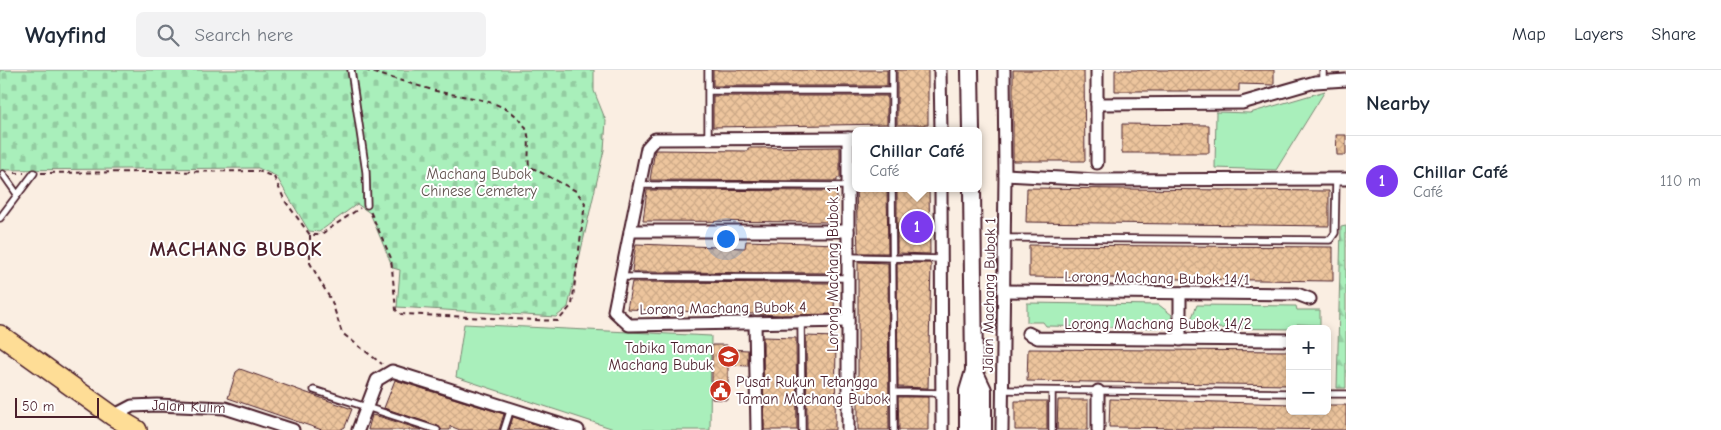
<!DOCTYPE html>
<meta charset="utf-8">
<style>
:root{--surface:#fff;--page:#f2f2f3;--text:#1f2937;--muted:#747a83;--line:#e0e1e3;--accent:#7c3aed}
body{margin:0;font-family:"Comic Neue",sans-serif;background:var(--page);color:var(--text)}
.controls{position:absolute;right:15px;bottom:15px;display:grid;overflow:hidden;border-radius:8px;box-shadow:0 2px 8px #0003}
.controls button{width:45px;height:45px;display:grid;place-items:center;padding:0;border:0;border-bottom:1px solid var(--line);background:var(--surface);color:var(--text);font:25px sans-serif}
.scale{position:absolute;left:15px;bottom:12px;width:84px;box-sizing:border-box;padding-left:5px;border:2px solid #4a1f2b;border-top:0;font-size:14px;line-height:18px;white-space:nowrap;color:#4a1f2b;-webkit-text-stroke:4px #fff;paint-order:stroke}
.you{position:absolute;left:725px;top:168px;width:18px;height:18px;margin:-12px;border:4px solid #fff;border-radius:50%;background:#1a73e8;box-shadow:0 0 0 8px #1a73e833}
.badge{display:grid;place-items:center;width:32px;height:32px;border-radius:50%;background:var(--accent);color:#fff;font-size:16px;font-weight:700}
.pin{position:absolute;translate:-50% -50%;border:2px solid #fff;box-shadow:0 1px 5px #0006}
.popup{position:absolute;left:852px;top:57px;width:130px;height:65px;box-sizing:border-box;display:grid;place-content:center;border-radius:8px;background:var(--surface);filter:drop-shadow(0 1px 4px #0005);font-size:16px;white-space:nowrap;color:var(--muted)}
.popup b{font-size:19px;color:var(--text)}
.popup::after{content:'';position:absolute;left:50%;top:100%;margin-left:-10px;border:10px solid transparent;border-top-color:var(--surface)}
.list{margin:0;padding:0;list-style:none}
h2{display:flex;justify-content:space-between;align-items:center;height:65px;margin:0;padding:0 20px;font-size:21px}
h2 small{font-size:16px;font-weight:400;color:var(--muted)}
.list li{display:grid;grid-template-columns:32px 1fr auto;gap:15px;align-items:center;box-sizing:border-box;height:90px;padding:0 20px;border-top:1px solid var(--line)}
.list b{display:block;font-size:19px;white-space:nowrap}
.list p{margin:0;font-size:16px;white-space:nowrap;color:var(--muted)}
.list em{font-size:16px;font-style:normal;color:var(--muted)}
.icon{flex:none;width:28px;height:28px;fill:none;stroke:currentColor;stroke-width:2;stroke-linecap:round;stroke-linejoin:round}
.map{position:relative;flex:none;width:1346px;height:360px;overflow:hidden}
header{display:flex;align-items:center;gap:30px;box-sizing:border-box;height:70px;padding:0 25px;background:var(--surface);border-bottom:1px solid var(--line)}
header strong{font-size:24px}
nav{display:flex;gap:28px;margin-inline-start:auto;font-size:18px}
.search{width:350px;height:45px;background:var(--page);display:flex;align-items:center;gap:12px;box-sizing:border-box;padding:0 18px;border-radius:8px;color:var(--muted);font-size:19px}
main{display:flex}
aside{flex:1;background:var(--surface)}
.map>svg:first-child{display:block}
</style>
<header>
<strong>Wayfind</strong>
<div class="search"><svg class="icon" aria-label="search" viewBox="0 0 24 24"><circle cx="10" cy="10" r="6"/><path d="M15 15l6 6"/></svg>Search here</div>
<nav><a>Map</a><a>Layers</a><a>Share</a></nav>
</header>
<main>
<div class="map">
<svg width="1346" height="360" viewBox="0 0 1346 360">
<defs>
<pattern id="forest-firs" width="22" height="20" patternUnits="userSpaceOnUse" patternTransform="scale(1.25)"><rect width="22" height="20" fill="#a9efbb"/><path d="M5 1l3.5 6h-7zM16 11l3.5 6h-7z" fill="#93cca1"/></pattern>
<pattern id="cemetery-stones" width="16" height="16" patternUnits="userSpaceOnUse" patternTransform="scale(1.25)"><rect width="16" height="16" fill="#a9efbb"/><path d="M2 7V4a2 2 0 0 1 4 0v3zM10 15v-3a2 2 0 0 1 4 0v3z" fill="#93cca1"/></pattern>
<pattern id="building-cross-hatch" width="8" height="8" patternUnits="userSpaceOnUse" patternTransform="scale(1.25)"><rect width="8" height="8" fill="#edc59d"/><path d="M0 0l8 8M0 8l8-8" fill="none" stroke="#cda987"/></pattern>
</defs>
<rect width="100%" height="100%" fill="#faeee2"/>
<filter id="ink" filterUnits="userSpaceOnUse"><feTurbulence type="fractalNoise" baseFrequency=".02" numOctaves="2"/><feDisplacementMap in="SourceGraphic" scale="10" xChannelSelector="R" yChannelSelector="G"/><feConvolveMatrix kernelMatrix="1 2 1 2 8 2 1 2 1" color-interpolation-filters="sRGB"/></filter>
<g filter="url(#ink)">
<path fill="#a9efbb" stroke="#7a8773" d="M1325 21 1276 100 1215 98 1216 42 1250 43Z
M1027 233 1159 235 1172 245 1171 249 1158 258 1046 256 1043 252H1027Z
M1197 235 1296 236 1297 240H1320V255L1297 254V259L1198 258 1193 254 1192 247Z
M464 254 711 266 710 360H617L456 307Z"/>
<path fill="url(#forest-firs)" stroke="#7a8773" d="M1346 156V318H1337L1341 157Z"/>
<path fill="url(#cemetery-stones)" stroke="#7a8773" d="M0 0H594V21L606 51 604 80 568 237 556 247 397 237 400 200 393 198 370 143 357 134 319 162 309 161 276 106 258 98 0 100Z"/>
<path fill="url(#building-cross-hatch)" stroke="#4a1f2b" d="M713 0H887V16H713Z
M897 0H928V55H897Z
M1013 0H1084L1085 91H1013Z
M1115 0H1274V15L1239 14V21H1115Z
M713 26H887V54L713 57Z
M1122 54 1209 55V83H1122Z
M1336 65H1346V85H1337Z
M840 77V108H837V111L650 110 655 80 748 81V78Z
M856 118H887L888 183H858Z
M897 118H929L930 184 897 183Z
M1027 118 1329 121V156L1026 152Z
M647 120 837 121V152L643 151Z
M746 171 838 174 836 203 633 202 632 200 636 174 745 178Z
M1029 175 1333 177V211L1029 207Z
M858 192 888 193 889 360H858Z
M897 193H930L931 195 928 318 898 317Z
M632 212 835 213 834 244 781 245 627 239Z
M806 266 836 267 835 360H807Z
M763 267 796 268 797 360H764Z
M712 275H727V279L748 280V296L728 295V330L712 329Z
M1028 279 1290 281V315L1027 311Z
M240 299 352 339 345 357 340 360H322L228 328 236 302Z
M395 310 504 344 499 360H460L450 356V360H442L438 356 384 338Z
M898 327H928V360H899Z
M1110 329 1290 334V341H1327V335H1346V360L1109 357Z
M1058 330H1088V360H1057Z
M1015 331H1047V360H1015Z
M372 345 381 347 422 360H368Z
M513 347 550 359V360H509Z"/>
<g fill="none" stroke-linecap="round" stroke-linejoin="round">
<defs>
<path id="lane" d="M351 0 366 102 367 135
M708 0V69
M892 0V61
M1323 11V0
M708 21H892
M3 104 17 124
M640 115 848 116
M892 118 894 360
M0 148 34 103
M1004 168 1330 170 1335 163 1336 109
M848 187 942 189
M621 207 848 208
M801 252 802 360
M314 320 437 360
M1003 320 1290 323
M894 322 942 323
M1327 324H1346
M504 360 511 338
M1052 360V321"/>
<g id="street">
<path d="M940 0 941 61"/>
<path d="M1097 0V93"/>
<path d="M1097 34 1242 33 1315 12 1346 10"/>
<path d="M1005 105 1097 110 1346 109"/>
<path d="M941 118 942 360"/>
<path d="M630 161H848"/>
<path d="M1004 221 1297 224 1310 229"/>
<path d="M1180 223V270"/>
<path d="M848 251 629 255 614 241 647 78 655 69 856 68"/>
<path d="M755 253 757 360"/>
<path d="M1028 263 1038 268 1290 270"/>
<path id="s1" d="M113 346 132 336 157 335 225 338 293 360"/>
<path d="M358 360 377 310 392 301 578 360"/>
<path d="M848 360V68"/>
<path d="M1002 360 1005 105 1004 0"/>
<path d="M1098 360V321"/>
</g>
<path id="secondary" d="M970 0 971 61
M974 301 983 320V360
M968 360V321L974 301 972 118"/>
<path id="primary" d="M0 265 113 346 137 360"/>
</defs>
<use href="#lane" stroke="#4a1f2b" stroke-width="9"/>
<use href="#street" stroke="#4a1f2b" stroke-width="15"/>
<use href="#secondary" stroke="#4a1f2b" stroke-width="20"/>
<use href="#primary" stroke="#4a1f2b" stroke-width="22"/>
<path stroke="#4a1f2b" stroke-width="2" stroke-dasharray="5 4" stroke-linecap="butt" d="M365 0C388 7 412 14 436 21 464 28 506 28 524 55 532 67 527 82 529 96L576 121 585 133 572 235 558 251 401 244 396 240 391 188 370 141
M14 103H24
M41 103 258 101 274 107 285 131 310 165H320L360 138
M310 165V193L332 232 342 263 382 294"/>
<use href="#lane" stroke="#fff" stroke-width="5.5"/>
<use href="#street" stroke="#fff" stroke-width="11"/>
<use href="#secondary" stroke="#fff" stroke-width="16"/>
<use href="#primary" stroke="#fedd96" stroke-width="19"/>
</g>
</g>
<defs>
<symbol id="school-disc" viewBox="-11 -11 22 22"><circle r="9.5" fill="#c8321e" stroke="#fff"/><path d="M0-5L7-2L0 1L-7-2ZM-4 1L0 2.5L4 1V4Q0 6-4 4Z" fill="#fff"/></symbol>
<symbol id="civic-disc" viewBox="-11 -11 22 22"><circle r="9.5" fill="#c8321e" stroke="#fff"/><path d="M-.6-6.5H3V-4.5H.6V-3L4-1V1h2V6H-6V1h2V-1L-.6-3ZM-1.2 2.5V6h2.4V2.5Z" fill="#fff"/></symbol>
</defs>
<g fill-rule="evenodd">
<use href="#school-disc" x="716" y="274" width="25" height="25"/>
<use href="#civic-disc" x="708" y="308" width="25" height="25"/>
</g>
<g text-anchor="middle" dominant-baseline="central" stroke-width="4" stroke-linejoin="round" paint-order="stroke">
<g font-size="15" fill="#62534f" stroke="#fff">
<text x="479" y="104">Machang Bubok<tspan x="479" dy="17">Chinese Cemetery</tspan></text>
</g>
<g font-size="15" fill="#4a1f2b" stroke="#fff">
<text transform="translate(833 199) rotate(-90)">Lorong Machang Bubok 1</text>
<text transform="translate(1157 208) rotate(1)">Lorong Machang Bubok 14/1</text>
<text transform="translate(989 225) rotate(-89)">Jalan Machang Bubok 1</text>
<text transform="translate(723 238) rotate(-1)">Lorong Machang Bubok 4</text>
<text x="1158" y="254">Lorong Machang Bubok 14/2</text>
<text stroke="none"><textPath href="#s1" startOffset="78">Jalan Kulim</textPath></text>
</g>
<g font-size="15" fill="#4a1f2b" stroke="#fff" text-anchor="end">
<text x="713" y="278">Tabika Taman<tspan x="713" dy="17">Machang Bubuk</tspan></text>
<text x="736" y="312" text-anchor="start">Pusat Rukun Tetangga<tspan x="736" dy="17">Taman Machang Bubok</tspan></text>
</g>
<g font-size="20" font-weight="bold" letter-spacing="1" fill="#4a1f2b" stroke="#fff">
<text x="236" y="179">MACHANG BUBOK</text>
</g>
</g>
</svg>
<div class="controls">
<button>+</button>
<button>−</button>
</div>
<div class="scale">50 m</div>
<div class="you"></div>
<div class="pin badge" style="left:917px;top:157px">1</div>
<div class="popup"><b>Chillar Café</b>Café</div>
</div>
<aside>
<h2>Nearby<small></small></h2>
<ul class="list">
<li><span class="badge">1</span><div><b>Chillar Café</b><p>Café</p></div><em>110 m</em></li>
</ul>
</aside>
</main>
